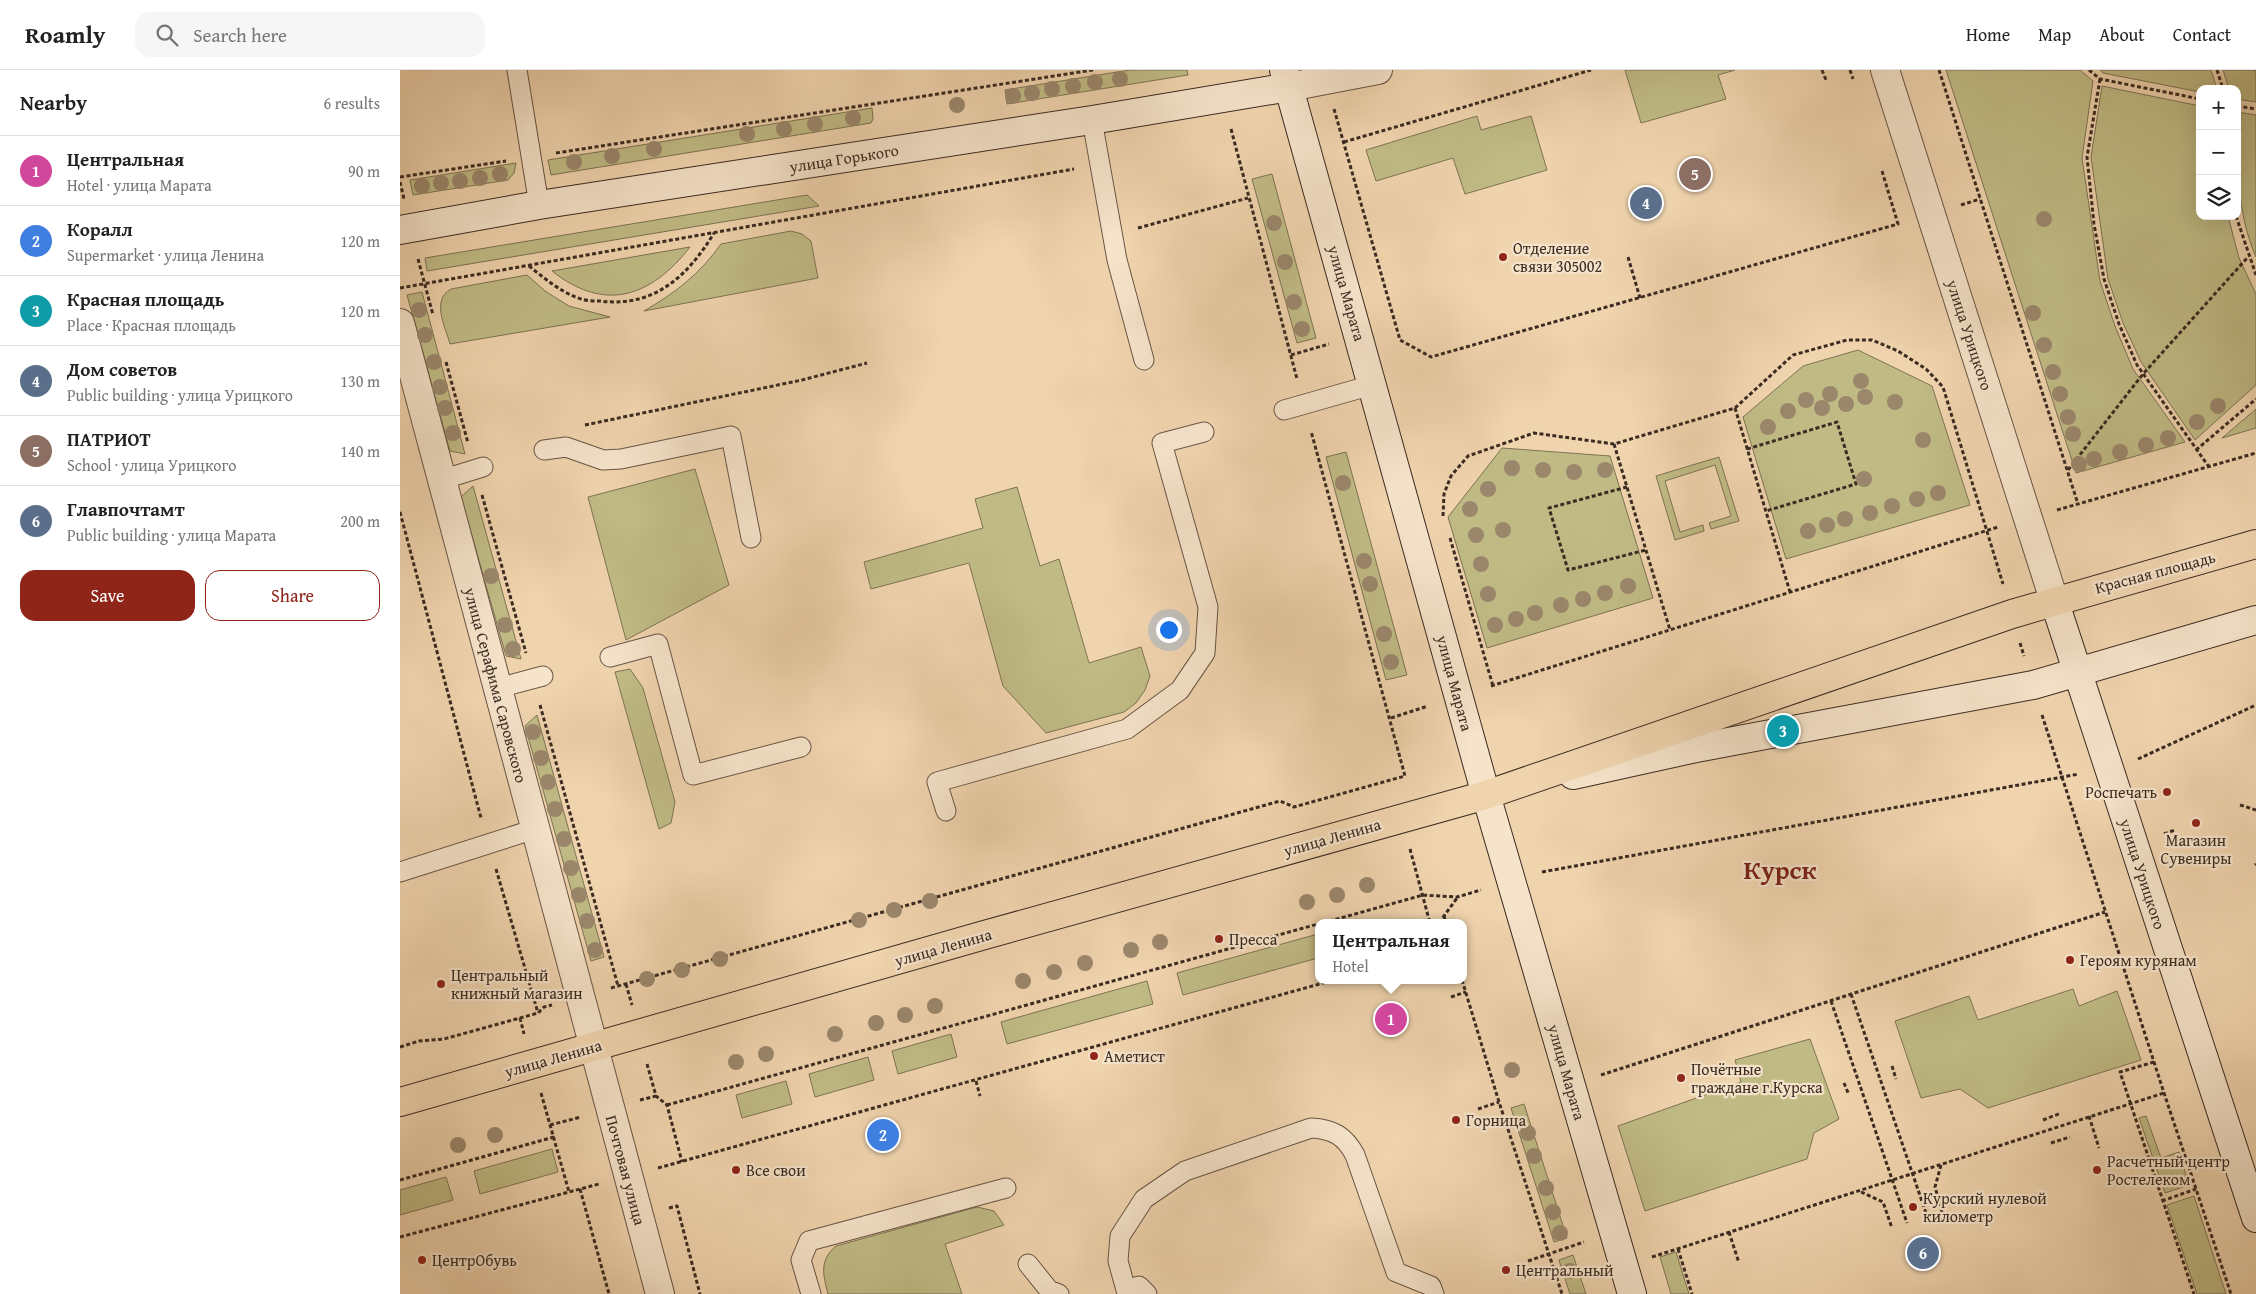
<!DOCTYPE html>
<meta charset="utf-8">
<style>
:root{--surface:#fff;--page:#f6f6f6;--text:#222;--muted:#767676;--line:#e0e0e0;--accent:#8f2418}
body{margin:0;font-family:"Gentium Book Plus",serif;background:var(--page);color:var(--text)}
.controls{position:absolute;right:15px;top:15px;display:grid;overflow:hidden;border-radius:10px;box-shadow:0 5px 20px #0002}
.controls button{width:45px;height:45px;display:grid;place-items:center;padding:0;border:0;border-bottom:1px solid var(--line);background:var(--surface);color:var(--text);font:25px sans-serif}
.you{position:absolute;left:768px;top:559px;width:18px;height:18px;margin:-12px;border:4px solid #fff;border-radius:50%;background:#1a73e8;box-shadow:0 0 0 8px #1a73e833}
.badge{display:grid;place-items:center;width:32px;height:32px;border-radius:50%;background:var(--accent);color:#fff;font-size:16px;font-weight:700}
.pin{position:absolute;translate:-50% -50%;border:2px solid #fff;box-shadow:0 1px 5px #0006}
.popup{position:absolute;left:915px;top:849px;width:152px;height:65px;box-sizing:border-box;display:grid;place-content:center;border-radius:10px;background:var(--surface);filter:drop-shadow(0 1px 4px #0005);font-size:16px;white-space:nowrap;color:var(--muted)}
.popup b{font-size:19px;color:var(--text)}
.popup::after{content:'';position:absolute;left:50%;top:100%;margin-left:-10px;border:10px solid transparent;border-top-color:var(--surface)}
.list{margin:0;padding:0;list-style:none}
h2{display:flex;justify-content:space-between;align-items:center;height:65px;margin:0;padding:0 20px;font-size:21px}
h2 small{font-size:16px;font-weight:400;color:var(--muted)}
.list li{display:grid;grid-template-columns:32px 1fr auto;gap:15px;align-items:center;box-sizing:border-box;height:70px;padding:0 20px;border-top:1px solid var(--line)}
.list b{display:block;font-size:19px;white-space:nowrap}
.list p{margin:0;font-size:16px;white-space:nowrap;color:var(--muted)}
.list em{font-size:16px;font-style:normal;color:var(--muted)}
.actions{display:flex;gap:10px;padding:15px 20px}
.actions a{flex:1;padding:11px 0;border:1px solid var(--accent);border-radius:15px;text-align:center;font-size:18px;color:var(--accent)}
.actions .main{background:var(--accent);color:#fff}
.icon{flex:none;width:28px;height:28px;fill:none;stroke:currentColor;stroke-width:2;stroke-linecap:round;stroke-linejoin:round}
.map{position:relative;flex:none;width:1856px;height:1224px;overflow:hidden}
header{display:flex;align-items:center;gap:30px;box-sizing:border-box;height:70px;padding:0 25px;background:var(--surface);border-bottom:1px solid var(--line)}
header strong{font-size:24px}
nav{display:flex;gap:28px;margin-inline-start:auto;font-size:18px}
.search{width:350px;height:45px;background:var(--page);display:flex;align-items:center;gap:12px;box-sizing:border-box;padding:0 18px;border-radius:15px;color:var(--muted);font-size:19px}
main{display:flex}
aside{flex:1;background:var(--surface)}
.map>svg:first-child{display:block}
</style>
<header>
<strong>Roamly</strong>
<div class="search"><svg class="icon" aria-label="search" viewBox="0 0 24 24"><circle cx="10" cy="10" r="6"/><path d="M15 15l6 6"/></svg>Search here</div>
<nav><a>Home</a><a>Map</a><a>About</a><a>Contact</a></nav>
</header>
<main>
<aside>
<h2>Nearby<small>6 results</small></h2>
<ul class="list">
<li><span class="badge" style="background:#d1479c">1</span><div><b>Центральная</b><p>Hotel · улица Марата</p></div><em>90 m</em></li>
<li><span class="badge" style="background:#3f7fe0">2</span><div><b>Коралл</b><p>Supermarket · улица Ленина</p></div><em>120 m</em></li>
<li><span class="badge" style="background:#0f9aa8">3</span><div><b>Красная площадь</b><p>Place · Красная площадь</p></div><em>120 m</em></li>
<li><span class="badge" style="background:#5c6f8a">4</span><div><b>Дом советов</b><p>Public building · улица Урицкого</p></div><em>130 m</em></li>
<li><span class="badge" style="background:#8d6e63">5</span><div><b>ПАТРИОТ</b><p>School · улица Урицкого</p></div><em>140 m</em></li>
<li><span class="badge" style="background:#5c6f8a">6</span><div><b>Главпочтамт</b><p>Public building · улица Марата</p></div><em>200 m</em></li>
</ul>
<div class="actions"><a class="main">Save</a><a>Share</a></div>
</aside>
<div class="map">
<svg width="1856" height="1224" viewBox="0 0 1856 1224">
<rect width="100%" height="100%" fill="#f0d4ae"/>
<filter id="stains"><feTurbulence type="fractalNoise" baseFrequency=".004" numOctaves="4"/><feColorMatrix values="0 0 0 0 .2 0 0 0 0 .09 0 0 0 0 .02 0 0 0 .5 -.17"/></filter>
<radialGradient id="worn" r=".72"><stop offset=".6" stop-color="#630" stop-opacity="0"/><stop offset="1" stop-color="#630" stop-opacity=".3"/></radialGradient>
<path fill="#c0bb85" stroke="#7e7354" d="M730 0H787L788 5 607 34 605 20Z
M1225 0H1335L1318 5 1326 29 1241 53Z
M1546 0H1680L1693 11 1682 88 1700 211 1715 256 1733 299 1785 372 1676 403Z
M1700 0H1811L1817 19H1800V22L1703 3Z
M1823 0H1856V32L1837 29V19H1829Z
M1702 16 1800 36V146H1828L1839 188 1856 224V315L1795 370 1741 292 1723 253 1708 209 1691 87Z
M472 38 473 49 471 53 151 105 148 90Z
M1837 42 1856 45V187C1836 141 1837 91 1837 42Z
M1077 46 1081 60 1131 46 1147 100 1065 124 1053 88 976 111 966 80Z
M116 93 114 103 108 110 13 125 10 110Z
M872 104 916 268 897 273 852 109Z
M407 125 419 136 27 201 25 188Z
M391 161 402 164 411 171 418 208 244 241C275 223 300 204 321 174Z
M290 177C251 227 205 243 152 201Z
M127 205 145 221 169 236 210 247 50 274C45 256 31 230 51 219Z
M22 222 65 384 50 381 7 225Z
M1458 280 1532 316 1570 435 1386 489 1343 347 1403 296Z
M1856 339V358L1822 368Z
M1102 378 1210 386 1253 528 1087 578 1048 447Z
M946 382 1007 605 986 610 926 387Z
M1319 387 1339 451 1311 459 1309 453 1331 446 1315 395 1265 411 1280 462 1303 455 1304 461 1275 470 1256 406Z
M295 399 329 515 226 570 188 427Z
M73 416 121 589 106 586 61 427Z
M617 417 640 496 659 489 689 593 741 577 750 606 745 620 736 633 724 642 646 663 603 616 569 493 471 519 464 492 583 458 575 429Z
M230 599 243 618 275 732 271 753 259 759 215 602Z
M137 645 204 887 191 891 125 656Z
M918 864V888L783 925 777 903Z
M747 911 753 934 607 974 601 952Z
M1673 919 1679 936 1717 921 1741 990 1588 1038 1560 1019 1521 1028 1495 951 1569 926 1578 950Z
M551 964 557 987 498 1004 492 981Z
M1410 969 1439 1049 1414 1063 1407 1089 1245 1141 1218 1056 1341 1012 1335 990Z
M468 987 474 1010 415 1027 409 1004Z
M386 1011 392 1034 342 1048 336 1025Z
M1124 1034 1167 1168 1154 1172 1111 1038Z
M1746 1046 1761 1088 1779 1082 1789 1115 1765 1123 1739 1048Z
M152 1079 158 1102 80 1124 74 1101Z
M46 1107 53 1130 0 1145V1120Z
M1794 1126 1826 1224H1797L1767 1135Z
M577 1137 594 1141 604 1155 545 1174 562 1224H428C423 1205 419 1190 436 1176Z
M1276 1182 1289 1224H1271L1260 1187Z
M1173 1185 1186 1224H1170L1159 1190Z"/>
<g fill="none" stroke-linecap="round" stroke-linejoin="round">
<defs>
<path id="lane" d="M117 0 139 135
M692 50 717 190 744 290
M884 340 972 315
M144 380 166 377 203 390 221 389 331 366 351 468
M41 410 83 397
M210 587 258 574 293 705 401 677
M98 618 143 606
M546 741 537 712 727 659 780 620 805 583 808 537 762 373 804 362
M0 802 135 759
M628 1194 649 1220 659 1224
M411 1224 401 1190 409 1171 606 1118
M747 1224 739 1216 726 1220 718 1191 720 1166 744 1129 785 1101 911 1058C933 1059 945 1066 955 1085L996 1202 1031 1216 1034 1224"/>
<path id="street" d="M1485 0 1654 530
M889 17 978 0
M0 253 260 1224"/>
<path id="secondary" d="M884 0 1086 725 1232 1224
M0 160 139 135 692 50 889 17
M1654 530 1856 1148
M1173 705 1291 679 1633 615 1856 550"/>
<path id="primary" d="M0 1032 581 866 1086 725 1612 544 1856 474"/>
</defs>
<use href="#lane" stroke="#685545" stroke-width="21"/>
<use href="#street" stroke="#685545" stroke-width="30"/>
<use href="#secondary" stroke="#3b2b22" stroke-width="30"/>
<use href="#primary" stroke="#3b2b22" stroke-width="30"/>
<path stroke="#3b2b22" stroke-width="3" stroke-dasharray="4 2.5" stroke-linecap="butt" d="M1422 0 1426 10
M1450 0 1453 9
M1539 0 1678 434
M1689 0 1700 9 1800 29
M1817 0 1823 19
M1700 9 1687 87 1694 154 1704 209 1719 254 1737 295 1809 397
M1837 36 1856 39
M934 39 1000 270 1031 287 1498 154 1482 101
M831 59 897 309
M944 72 1191 0
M156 83 693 0
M0 107 106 91
M0 112 4 129
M1561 135 1580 129
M1836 146 1856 205
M738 158 848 128
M1228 187 1240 228
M18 189 33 245
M129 196C144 208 162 223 181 229 187 231 194 231 200 231 254 238 288 206 314 163
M0 218 674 99
M891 285 929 274
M46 292 68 373
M1335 338 1390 522
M185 355 402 310 467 293
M1214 374 1270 560
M1347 379 1437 352 1456 414 1366 441
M1796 380 1856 329
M1668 400 1743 304 1848 187
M1227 417 1149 438 1168 500 1246 480
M82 425 126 583
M1657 440 1856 383
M0 442 81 748
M1043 446 1044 424 1051 406 1068 386 1134 363 1214 374 1335 338 1393 285 1447 270H1472L1498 281 1526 299 1543 317 1603 514
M1050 468 1093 616
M1620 573 1624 586
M1091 616 1598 457
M140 635 218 916
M1642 645 1764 1023 1831 1224
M991 648 1028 636
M1738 689 1856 635
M1840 735 1856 740
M1764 764 1775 760
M1010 779 1030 853
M1855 795 1856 794
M96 799 138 943
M1142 802 1679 704
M1044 846 1046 853
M923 853 1023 825 1057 827 1081 820
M1039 853 1057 828
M1062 910 1099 1032 1162 1224
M226 914 232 935
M211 918 880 731 894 737 1005 706 911 361
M1451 924 1527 1146
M1051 927 1066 922
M1431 931 1507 1153
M120 948 124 964
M0 977 19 971 44 969 138 943 144 937 152 935
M1754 992 1720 1002 1794 1224
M247 994 256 1026 267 1035 282 1092
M1492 996 1496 1009
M1201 1005 1705 842
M576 1011 580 1026
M1444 1013 1449 1025
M141 1023 169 1122
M240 1030 256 1026
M267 1035 918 854
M1078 1039 1099 1032
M1689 1046 1699 1078
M1643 1050 1661 1043
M150 1055 181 1047
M1651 1073 1670 1067
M1541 1095 1535 1117 1542 1142
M258 1098 934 910
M0 1110 154 1067
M180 1119 209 1224
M1461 1122 1483 1132 1492 1158
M1762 1131 1796 1119
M269 1138 277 1136 300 1224
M1329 1162 1339 1193
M0 1167 199 1114
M1278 1179 1292 1224
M1252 1187 1764 1023
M1128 1191 1184 1172"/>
<use href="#lane" stroke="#f5e3ca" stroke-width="19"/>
<use href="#street" stroke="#f5e3ca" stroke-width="28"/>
<use href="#secondary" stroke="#f5e3ca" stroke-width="28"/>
<use href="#primary" stroke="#f0d4ae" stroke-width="28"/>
</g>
<g fill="#9b876c">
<circle cx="720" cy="9" r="8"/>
<circle cx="695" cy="12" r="8"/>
<circle cx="673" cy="16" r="8"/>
<circle cx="652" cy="19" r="8"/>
<circle cx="632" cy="23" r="8"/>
<circle cx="613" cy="26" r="8"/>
<circle cx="557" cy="35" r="8"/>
<circle cx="453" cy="48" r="8"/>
<circle cx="415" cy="54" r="8"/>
<circle cx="384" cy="59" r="8"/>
<circle cx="347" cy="64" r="8"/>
<circle cx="254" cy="79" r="8"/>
<circle cx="212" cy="86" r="8"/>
<circle cx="174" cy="92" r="8"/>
<circle cx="100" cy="104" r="8"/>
<circle cx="80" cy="108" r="8"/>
<circle cx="60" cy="111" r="8"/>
<circle cx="41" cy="113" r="8"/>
<circle cx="22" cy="116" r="8"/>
<circle cx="1644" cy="149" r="8"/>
<circle cx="874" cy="153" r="8"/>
<circle cx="885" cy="192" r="8"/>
<circle cx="894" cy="232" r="8"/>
<circle cx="19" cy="240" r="8"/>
<circle cx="1633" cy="243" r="8"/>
<circle cx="902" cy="259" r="8"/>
<circle cx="25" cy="265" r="8"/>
<circle cx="1644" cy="275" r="8"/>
<circle cx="34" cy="292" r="8"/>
<circle cx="1653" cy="302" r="8"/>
<circle cx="1461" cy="311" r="8"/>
<circle cx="40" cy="317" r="8"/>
<circle cx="1430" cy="324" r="8"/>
<circle cx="1660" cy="324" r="8"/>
<circle cx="1465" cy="327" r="8"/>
<circle cx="1406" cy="330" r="8"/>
<circle cx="1495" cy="332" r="8"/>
<circle cx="1446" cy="334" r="8"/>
<circle cx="1818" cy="336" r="8"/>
<circle cx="45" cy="338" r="8"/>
<circle cx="1422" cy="338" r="8"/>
<circle cx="1388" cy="341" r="8"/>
<circle cx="1668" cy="347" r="8"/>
<circle cx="1797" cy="352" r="8"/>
<circle cx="1368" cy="357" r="8"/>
<circle cx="53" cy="363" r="8"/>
<circle cx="1673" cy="364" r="8"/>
<circle cx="1768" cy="368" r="8"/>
<circle cx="1523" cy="370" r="8"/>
<circle cx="1746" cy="375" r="8"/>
<circle cx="1720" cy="382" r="8"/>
<circle cx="1694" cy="389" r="8"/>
<circle cx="1679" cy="394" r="8"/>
<circle cx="1112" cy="398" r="8"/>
<circle cx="1143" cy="400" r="8"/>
<circle cx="1205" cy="400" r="8"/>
<circle cx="1174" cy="402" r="8"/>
<circle cx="1464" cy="409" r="8"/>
<circle cx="943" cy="413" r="8"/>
<circle cx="1088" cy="419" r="8"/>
<circle cx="1538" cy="423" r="8"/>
<circle cx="1517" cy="429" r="8"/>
<circle cx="1492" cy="436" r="8"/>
<circle cx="1070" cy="439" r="8"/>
<circle cx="1470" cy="443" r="8"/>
<circle cx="1445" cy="449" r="8"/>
<circle cx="1427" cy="455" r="8"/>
<circle cx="1103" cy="460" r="8"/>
<circle cx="1408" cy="461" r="8"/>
<circle cx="1076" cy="465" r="8"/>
<circle cx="964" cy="491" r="8"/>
<circle cx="1081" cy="494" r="8"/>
<circle cx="91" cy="506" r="8"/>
<circle cx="970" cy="514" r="8"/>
<circle cx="1228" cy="516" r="8"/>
<circle cx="1205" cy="523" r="8"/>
<circle cx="1088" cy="524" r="8"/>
<circle cx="1183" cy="529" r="8"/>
<circle cx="1161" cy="535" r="8"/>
<circle cx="1135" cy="543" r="8"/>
<circle cx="1116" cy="549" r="8"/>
<circle cx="105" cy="555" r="8"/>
<circle cx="1095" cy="555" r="8"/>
<circle cx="984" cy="564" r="8"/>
<circle cx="113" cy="579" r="8"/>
<circle cx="991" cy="592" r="8"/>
<circle cx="133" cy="662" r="8"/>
<circle cx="141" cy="688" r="8"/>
<circle cx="148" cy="712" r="8"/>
<circle cx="155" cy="739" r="8"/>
<circle cx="164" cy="769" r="8"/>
<circle cx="171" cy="798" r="8"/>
<circle cx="967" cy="815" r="8"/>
<circle cx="179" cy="825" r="8"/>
<circle cx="937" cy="825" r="8"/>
<circle cx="530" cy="831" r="8"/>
<circle cx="907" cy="832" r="8"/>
<circle cx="494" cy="840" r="8"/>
<circle cx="459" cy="850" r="8"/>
<circle cx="187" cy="851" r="8"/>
<circle cx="760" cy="872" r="8"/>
<circle cx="195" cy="880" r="8"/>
<circle cx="731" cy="880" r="8"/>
<circle cx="320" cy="889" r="8"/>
<circle cx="685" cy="893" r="8"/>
<circle cx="282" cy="900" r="8"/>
<circle cx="654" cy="902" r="8"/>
<circle cx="247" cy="909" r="8"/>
<circle cx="623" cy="911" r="8"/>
<circle cx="535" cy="936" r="8"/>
<circle cx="505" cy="945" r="8"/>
<circle cx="476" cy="953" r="8"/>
<circle cx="435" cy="964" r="8"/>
<circle cx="366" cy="984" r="8"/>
<circle cx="336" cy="992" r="8"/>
<circle cx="1112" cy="1000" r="8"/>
<circle cx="1128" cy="1063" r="8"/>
<circle cx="95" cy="1065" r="8"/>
<circle cx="58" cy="1075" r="8"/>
<circle cx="1134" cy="1086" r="8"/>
<circle cx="1146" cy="1118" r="8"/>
<circle cx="1153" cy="1142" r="8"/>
<circle cx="1160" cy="1163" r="8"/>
<circle cx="1170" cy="1201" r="8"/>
</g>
<g fill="#8f2418" stroke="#f5e3ca" stroke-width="2">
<circle cx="1103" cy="187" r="5"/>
<circle cx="1767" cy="722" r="5"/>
<circle cx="1796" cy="753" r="5"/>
<circle cx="819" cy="869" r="5"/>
<circle cx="1670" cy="890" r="5"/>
<circle cx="41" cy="914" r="5"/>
<circle cx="694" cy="986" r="5"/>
<circle cx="1281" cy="1008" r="5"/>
<circle cx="1056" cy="1050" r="5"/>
<circle cx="336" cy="1100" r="5"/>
<circle cx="1697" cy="1100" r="5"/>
<circle cx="1513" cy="1137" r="5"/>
<circle cx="22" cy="1190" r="5"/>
<circle cx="1106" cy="1200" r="5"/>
</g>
<g text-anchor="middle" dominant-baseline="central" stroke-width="4.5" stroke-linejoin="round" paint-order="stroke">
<g font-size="16" fill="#3b2b22" stroke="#f5e3ca">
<text transform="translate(444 88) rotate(-9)">улица Горького</text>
<text transform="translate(947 223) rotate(74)">улица Марата</text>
<text transform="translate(1570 265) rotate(72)">улица Урицкого</text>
<text transform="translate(1755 502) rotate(-15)">Красная площадь</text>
<text transform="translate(1055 613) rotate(75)">улица Марата</text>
<text transform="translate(96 615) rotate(75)">улица Серафима Саровского</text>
<text transform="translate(932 767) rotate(-16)">улица Ленина</text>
<text transform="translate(1743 804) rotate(72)">улица Урицкого</text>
<text transform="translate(543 877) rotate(-16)">улица Ленина</text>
<text transform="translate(153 988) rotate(-16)">улица Ленина</text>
<text transform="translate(1167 1002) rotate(74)">улица Марата</text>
<text transform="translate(226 1100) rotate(75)">Почтовая улица</text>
</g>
<g font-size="16" fill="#3b2b22" stroke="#f5e3ca" text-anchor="start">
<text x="1113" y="178">Отделение<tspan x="1113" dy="18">связи 305002</tspan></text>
<text x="1757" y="722" text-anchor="end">Роспечать</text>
<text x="1796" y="770" text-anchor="middle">Магазин<tspan x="1796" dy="18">Сувениры</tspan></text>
<text x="829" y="869">Пресса</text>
<text x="1680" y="890">Героям курянам</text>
<text x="51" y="905">Центральный<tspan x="51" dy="18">книжный магазин</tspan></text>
<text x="704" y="986">Аметист</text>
<text x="1291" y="999">Почётные<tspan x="1291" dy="18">граждане г.Курска</tspan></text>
<text x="1066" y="1050">Горница</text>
<text x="1707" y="1091">Расчетный центр<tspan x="1707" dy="18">Ростелеком</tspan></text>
<text x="346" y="1100">Все свои</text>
<text x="1523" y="1128">Курский нулевой<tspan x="1523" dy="18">километр</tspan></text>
<text x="32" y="1190">ЦентрОбувь</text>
<text x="1116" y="1200">Центральный</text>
</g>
<g font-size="26" font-weight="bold" fill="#7a1f14" stroke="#f5e3ca">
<text x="1380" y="799">Курск</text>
</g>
</g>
<rect width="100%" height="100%" filter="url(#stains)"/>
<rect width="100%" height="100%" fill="url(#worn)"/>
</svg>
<div class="controls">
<button>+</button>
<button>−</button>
<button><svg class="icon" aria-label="layers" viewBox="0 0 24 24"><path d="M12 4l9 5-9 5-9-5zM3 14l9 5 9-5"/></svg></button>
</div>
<div class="you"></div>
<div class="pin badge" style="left:991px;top:949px;background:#d1479c">1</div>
<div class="popup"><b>Центральная</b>Hotel</div>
<div class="pin badge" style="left:483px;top:1065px;background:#3f7fe0">2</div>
<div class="pin badge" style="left:1383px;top:661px;background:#0f9aa8">3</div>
<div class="pin badge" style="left:1246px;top:133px;background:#5c6f8a">4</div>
<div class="pin badge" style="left:1295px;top:104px;background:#8d6e63">5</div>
<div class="pin badge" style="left:1523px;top:1183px;background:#5c6f8a">6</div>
</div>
</main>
